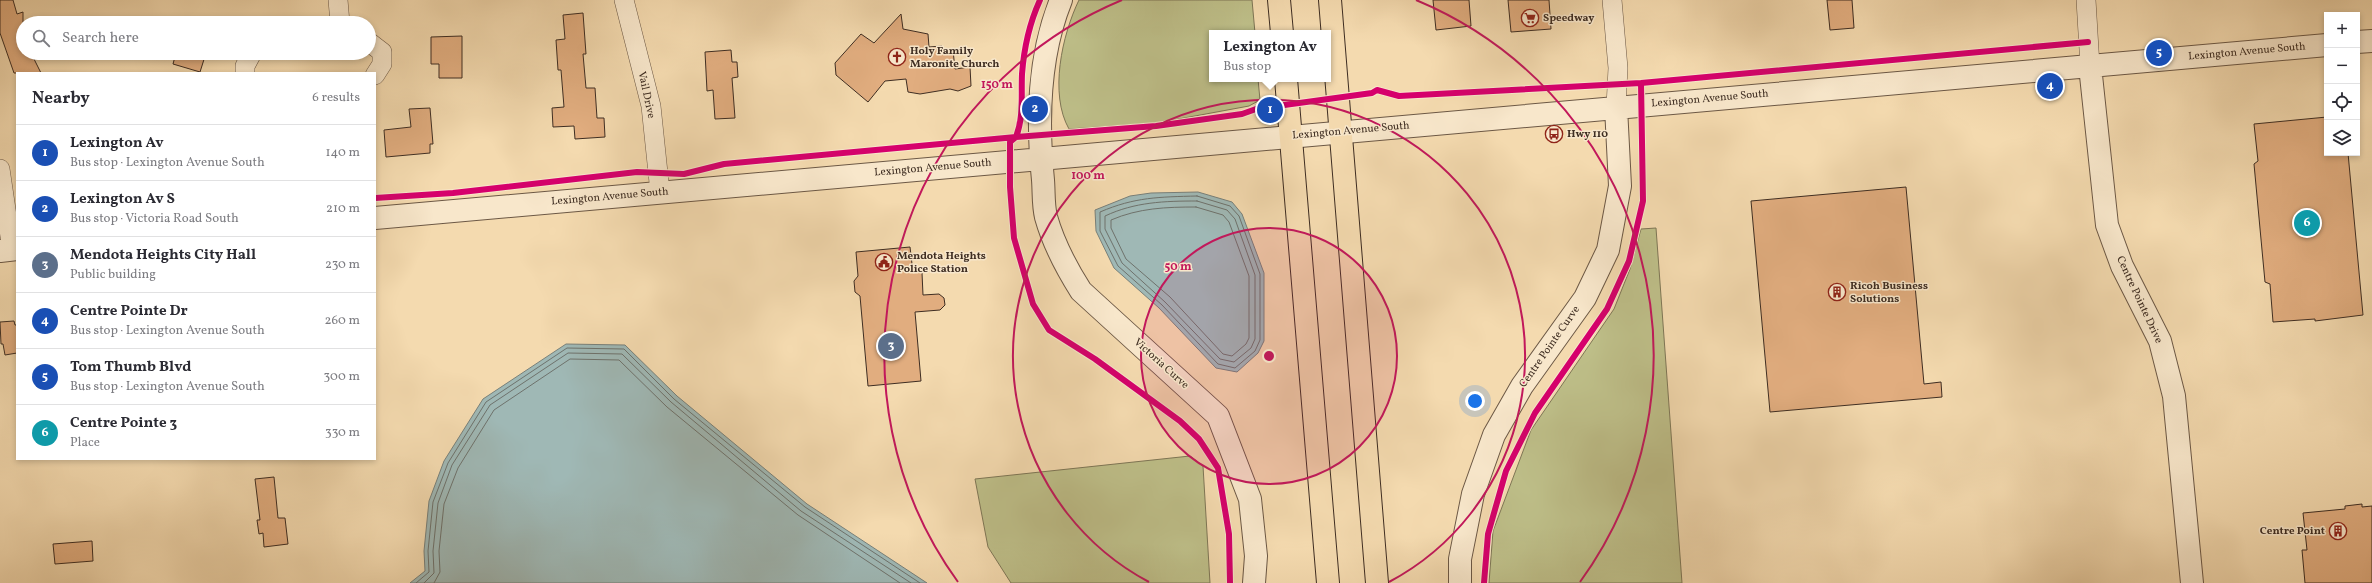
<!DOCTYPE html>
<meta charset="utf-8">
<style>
:root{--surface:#fff;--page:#f7f7f7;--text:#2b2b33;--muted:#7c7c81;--line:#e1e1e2;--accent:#8f2418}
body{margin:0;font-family:Vollkorn,serif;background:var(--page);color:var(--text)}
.controls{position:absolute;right:12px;top:12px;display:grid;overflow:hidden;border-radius:0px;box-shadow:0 2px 6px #0003}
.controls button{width:36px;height:36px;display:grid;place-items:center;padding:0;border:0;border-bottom:1px solid var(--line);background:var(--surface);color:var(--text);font:20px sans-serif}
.you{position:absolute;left:1475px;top:401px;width:14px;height:14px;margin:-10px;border:3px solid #fff;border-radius:50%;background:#1a73e8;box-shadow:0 0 0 6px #1a73e833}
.badge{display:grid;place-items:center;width:26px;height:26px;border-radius:50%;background:var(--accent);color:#fff;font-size:13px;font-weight:700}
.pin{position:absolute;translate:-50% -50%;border:2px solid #fff;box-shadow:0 1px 4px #0006}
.popup{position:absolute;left:1209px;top:30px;width:122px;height:52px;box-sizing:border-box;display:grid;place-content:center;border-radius:0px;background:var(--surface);filter:drop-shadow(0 1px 3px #0005);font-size:13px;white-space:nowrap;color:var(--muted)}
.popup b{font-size:15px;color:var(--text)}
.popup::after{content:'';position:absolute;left:50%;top:100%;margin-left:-8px;border:8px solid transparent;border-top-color:var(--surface)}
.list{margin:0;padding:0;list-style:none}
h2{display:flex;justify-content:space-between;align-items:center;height:52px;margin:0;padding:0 16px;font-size:17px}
h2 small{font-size:13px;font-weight:400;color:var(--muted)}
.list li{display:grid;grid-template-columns:26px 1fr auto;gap:12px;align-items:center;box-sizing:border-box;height:56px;padding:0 16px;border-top:1px solid var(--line)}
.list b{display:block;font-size:15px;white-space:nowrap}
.list p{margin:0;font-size:13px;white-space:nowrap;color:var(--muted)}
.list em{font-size:13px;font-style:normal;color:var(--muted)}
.icon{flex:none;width:22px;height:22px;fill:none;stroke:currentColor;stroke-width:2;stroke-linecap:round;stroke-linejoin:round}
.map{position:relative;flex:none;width:2372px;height:583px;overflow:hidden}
.search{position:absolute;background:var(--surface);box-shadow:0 2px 6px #0003;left:16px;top:16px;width:360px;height:44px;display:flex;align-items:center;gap:10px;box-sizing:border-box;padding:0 14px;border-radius:22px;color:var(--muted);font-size:15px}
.panel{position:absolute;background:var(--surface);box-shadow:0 2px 6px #0003;left:16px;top:72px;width:360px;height:388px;border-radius:0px}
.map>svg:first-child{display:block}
</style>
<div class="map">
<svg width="2372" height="583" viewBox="0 0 2372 583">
<rect width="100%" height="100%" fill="#f4daaf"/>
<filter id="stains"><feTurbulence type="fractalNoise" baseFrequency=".005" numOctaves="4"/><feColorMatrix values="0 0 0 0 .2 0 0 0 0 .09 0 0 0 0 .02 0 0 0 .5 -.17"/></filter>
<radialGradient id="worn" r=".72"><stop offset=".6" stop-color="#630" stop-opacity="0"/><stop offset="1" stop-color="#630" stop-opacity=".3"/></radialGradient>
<path fill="#bebf89" stroke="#7e7656" d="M1079 0H1252L1255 33H1212V79H1258L1260 100 1249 106 1157 123 1069 129C1049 94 1062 35 1079 0Z
M1656 228 1682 583H1489L1493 531 1531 430 1614 309 1630 269 1641 229Z
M1190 456 1203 466 1210 583H1011L988 547 975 479Z"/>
<path fill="#9fb8b5" stroke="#78807a" d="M1198 192 1232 202 1242 214 1264 273V341L1258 353 1237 372 1216 368 1159 308 1114 268 1096 231 1095 210 1130 196 1151 193Z
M566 344 625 345 677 396 807 504 927 583H410L425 571 424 551 429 501 444 461 483 399Z"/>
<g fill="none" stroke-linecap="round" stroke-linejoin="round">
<path stroke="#6e726c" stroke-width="1" d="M1197 196 1230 206 1239 216 1260 274V340L1255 351 1235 368 1218 364 1162 305 1118 266 1100 231V212C1135 197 1159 197 1197 196Z
M1197 201 1227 210 1235 219 1255 275V339L1251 348 1234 362 1220 359 1165 302 1122 263 1105 229V216C1135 202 1164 201 1197 201Z
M1196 207 1223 215 1229 222 1249 276V338L1246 344 1232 356 1223 354 1170 297 1126 259 1111 228V220C1139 208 1166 207 1196 207Z
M416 583 429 572 428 551 433 502 448 463 486 402 567 348 624 349 674 399 805 507 920 583
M424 583 434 573 433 551 438 503 452 465 490 405 568 353 622 354 671 402 801 511 911 583
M434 583 440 572 439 551 444 504 458 468 494 410 570 359 619 360 667 407 798 515 900 583"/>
</g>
<path fill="#e1ad7f" stroke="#3e2d22" d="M0 0H13L17 14 23 12V53H31L41 73H14L0 33Z
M1433 0H1469L1471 26 1436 30Z
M1508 0H1549L1551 29 1511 32Z
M1827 0H1852L1854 28 1830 30Z
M583 13 586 54H583L586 88H595L597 118H604L605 137 575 139 574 126 553 127 552 108 564 107 561 70H558L556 40 565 39 563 15Z
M901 14 903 29 928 34 929 47 942 46V51L953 50 955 69 970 67 971 86 958 91 950 89 920 94 908 92 906 79 885 81 868 102 836 75 835 63 861 34 874 43Z
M462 36V78H439V64H431V37Z
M731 50 732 62H737L738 77 732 78 735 118 715 119 713 90 707 91 705 52Z
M176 53H206L200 72 173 64Z
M430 108 433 144H430V153L386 157 384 130 411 127 409 109Z
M2327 117V153H2348L2363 315 2315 321V319L2273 322 2270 284 2265 282 2254 164 2258 161 2254 124Z
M1906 187 1924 384 1941 382 1942 397 1770 412 1751 201Z
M910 247 912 264 922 273 923 295 939 294 944 298 945 305 940 310 915 312 921 381 868 386 860 296 855 292 854 281 858 276 856 252Z
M14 321 15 325H17V353L5 355 3 344H1L0 322Z
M274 477 278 518H285L288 544 264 547 263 533 259 534 257 520H260L255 479Z
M2362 504V507L2372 506V583H2305L2302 550H2307L2303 513 2345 509V506Z
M92 541 93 561 55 564 53 544Z"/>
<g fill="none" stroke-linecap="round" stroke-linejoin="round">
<defs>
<path id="minor" d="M338 0 340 23
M624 0 651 106 660 192
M1612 0 1618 68 1616 107
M2086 0 2090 66
M369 42 382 52V64L375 75
M245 73V66L252 53
M0 169 12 250"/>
<path id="tertiary" d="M1061 0C1038 57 1037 120 1043 180 1044 192 1043 205 1046 217 1053 242 1067 269 1081 291L1218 416 1250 499 1256 556 1254 583
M2357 42 2372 41
M2090 66 2107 225 2122 266 2160 341 2174 396 2192 583
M375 218 2327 45
M0 251 17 249
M1460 583V559L1473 494 1494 435 1522 386 1585 298 1608 250 1620 186 1616 107"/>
<path id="trunk" d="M1279 0 1282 33
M1330 0 1377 583
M1286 79 1328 583"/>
</defs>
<use href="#minor" stroke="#6c5845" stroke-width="20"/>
<use href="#tertiary" stroke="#6c5845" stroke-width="24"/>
<use href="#trunk" stroke="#3e2d22" stroke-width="24"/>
<use href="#minor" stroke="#f8e7cb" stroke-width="19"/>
<use href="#tertiary" stroke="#f8e7cb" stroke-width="22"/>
<use href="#trunk" stroke="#f4daaf" stroke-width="22"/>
<defs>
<path id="cycleway" d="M375 198 453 193 637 172 684 174 724 164 1016 137C1024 116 1021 96 1022 74 1024 48 1029 24 1040 0
M1230 583 1229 534 1218 468 1199 439 1180 421 1095 359 1049 330 1033 304 1014 238 1010 187V142L1016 137 1156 126 1242 114 1256 109 1372 93 1377 90 1399 96 1641 83 2088 42
M1484 583 1488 534 1506 471 1535 413 1607 309 1629 261 1643 201 1641 83"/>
</defs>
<use href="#cycleway" stroke="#f8e7cb" stroke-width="8"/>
<use href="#cycleway" stroke="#d6006c" stroke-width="6"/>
</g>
<circle cx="1269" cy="356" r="128" fill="#c2185b" fill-opacity=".12"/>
<g fill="none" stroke="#c2185b" stroke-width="2">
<circle cx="1269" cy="356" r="128"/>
<path d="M1149 582A256 256 0 1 1 1389 582"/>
<path d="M958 582A385 385 0 0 1 1122 0M1416 0A385 385 0 0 1 1580 582"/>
</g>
<defs>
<symbol id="supermarket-ring" viewBox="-11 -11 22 22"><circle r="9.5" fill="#f8e7cb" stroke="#8f2418" stroke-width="1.5"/><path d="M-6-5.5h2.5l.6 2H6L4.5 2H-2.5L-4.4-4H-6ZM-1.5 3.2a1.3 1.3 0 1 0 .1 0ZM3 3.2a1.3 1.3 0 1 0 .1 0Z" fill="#8f2418"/></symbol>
<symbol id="church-ring" viewBox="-11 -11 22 22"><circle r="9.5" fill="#f8e7cb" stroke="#8f2418" stroke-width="1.5"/><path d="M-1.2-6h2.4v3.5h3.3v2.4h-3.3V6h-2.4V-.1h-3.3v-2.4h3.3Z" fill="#8f2418"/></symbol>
<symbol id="bus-ring" viewBox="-11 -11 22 22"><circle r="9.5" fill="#f8e7cb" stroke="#8f2418" stroke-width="1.5"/><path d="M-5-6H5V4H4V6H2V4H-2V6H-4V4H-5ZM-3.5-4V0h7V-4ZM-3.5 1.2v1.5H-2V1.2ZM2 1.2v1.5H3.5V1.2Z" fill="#8f2418"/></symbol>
<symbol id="civic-ring" viewBox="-11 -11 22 22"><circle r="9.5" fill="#f8e7cb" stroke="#8f2418" stroke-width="1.5"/><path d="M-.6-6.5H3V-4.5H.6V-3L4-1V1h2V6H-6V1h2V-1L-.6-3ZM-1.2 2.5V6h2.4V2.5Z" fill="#8f2418"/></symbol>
<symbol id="building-ring" viewBox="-11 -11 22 22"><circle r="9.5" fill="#f8e7cb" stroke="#8f2418" stroke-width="1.5"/><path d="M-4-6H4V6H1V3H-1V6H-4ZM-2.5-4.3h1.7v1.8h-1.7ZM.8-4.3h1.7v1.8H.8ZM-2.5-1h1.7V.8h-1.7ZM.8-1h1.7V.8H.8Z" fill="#8f2418"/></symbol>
</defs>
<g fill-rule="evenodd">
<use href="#supermarket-ring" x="1520" y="8" width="20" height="20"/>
<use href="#church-ring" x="887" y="47" width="20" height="20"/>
<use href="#bus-ring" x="1544" y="124" width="20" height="20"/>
<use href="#civic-ring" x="874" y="252" width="20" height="20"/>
<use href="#building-ring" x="1827" y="282" width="20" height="20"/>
<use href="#building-ring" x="2328" y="521" width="20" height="20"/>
</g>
<g text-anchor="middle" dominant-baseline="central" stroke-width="3" stroke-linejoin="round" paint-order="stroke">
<g font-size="11" font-weight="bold" fill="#3e2d22" stroke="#f8e7cb" text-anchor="start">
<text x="1543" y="18">Speedway</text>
<text x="910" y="51">Holy Family<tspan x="910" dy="13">Maronite Church</tspan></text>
<text x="1567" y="134">Hwy 110</text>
<text x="897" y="256">Mendota Heights<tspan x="897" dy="13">Police Station</tspan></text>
<text x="1850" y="286">Ricoh Business<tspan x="1850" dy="13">Solutions</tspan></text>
<text x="2325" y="531" text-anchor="end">Centre Point</text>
</g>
<g font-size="11" fill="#3e2d22" stroke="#f8e7cb">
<text transform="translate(2247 52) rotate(-5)">Lexington Avenue South</text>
<text transform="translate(646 95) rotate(78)">Vail Drive</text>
<text transform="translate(1710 99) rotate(-5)">Lexington Avenue South</text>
<text transform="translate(1351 131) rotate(-5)">Lexington Avenue South</text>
<text transform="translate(933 168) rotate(-5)">Lexington Avenue South</text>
<text transform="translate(610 197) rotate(-5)">Lexington Avenue South</text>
<text transform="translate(2139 300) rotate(65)">Centre Pointe Drive</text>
<text transform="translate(1550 347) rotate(-55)">Centre Pointe Curve</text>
<text transform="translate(1161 364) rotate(42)">Victoria Curve</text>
</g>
</g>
<circle cx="1269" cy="356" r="6" fill="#c2185b" stroke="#f8e7cb" stroke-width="2"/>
<g font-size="12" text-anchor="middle" font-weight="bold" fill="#c2185b" stroke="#f8e7cb" stroke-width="3" stroke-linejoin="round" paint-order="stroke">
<text x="997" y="88">150 m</text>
<text x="1088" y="179">100 m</text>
<text x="1178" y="270">50 m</text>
</g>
<rect width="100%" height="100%" filter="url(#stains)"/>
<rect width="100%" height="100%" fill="url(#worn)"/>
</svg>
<div class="controls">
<button>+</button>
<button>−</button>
<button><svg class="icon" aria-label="locate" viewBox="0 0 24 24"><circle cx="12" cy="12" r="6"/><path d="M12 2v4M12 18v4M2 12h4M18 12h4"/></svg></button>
<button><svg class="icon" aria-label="layers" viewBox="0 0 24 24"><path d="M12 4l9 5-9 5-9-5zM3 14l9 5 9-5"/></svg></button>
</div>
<div class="you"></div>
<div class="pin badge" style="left:1270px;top:110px;background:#1a4fb4">1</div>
<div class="popup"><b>Lexington Av</b>Bus stop</div>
<div class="pin badge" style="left:1035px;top:109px;background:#1a4fb4">2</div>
<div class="pin badge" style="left:891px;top:346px;background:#5c6f8a">3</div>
<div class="pin badge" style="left:2050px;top:86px;background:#1a4fb4">4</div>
<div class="pin badge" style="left:2159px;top:53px;background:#1a4fb4">5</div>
<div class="pin badge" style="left:2307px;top:223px;background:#0f9aa8">6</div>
<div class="search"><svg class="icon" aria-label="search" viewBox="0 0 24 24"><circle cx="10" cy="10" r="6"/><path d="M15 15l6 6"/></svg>Search here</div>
<section class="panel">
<h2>Nearby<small>6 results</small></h2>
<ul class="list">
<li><span class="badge" style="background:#1a4fb4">1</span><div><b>Lexington Av</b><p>Bus stop · Lexington Avenue South</p></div><em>140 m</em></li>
<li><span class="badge" style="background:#1a4fb4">2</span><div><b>Lexington Av S</b><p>Bus stop · Victoria Road South</p></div><em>210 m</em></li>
<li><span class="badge" style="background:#5c6f8a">3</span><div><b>Mendota Heights City Hall</b><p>Public building</p></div><em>230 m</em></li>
<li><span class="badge" style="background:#1a4fb4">4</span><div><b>Centre Pointe Dr</b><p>Bus stop · Lexington Avenue South</p></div><em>260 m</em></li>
<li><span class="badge" style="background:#1a4fb4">5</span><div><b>Tom Thumb Blvd</b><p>Bus stop · Lexington Avenue South</p></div><em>300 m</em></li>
<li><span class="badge" style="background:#0f9aa8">6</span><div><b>Centre Pointe 3</b><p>Place</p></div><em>330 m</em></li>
</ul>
</section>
</div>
